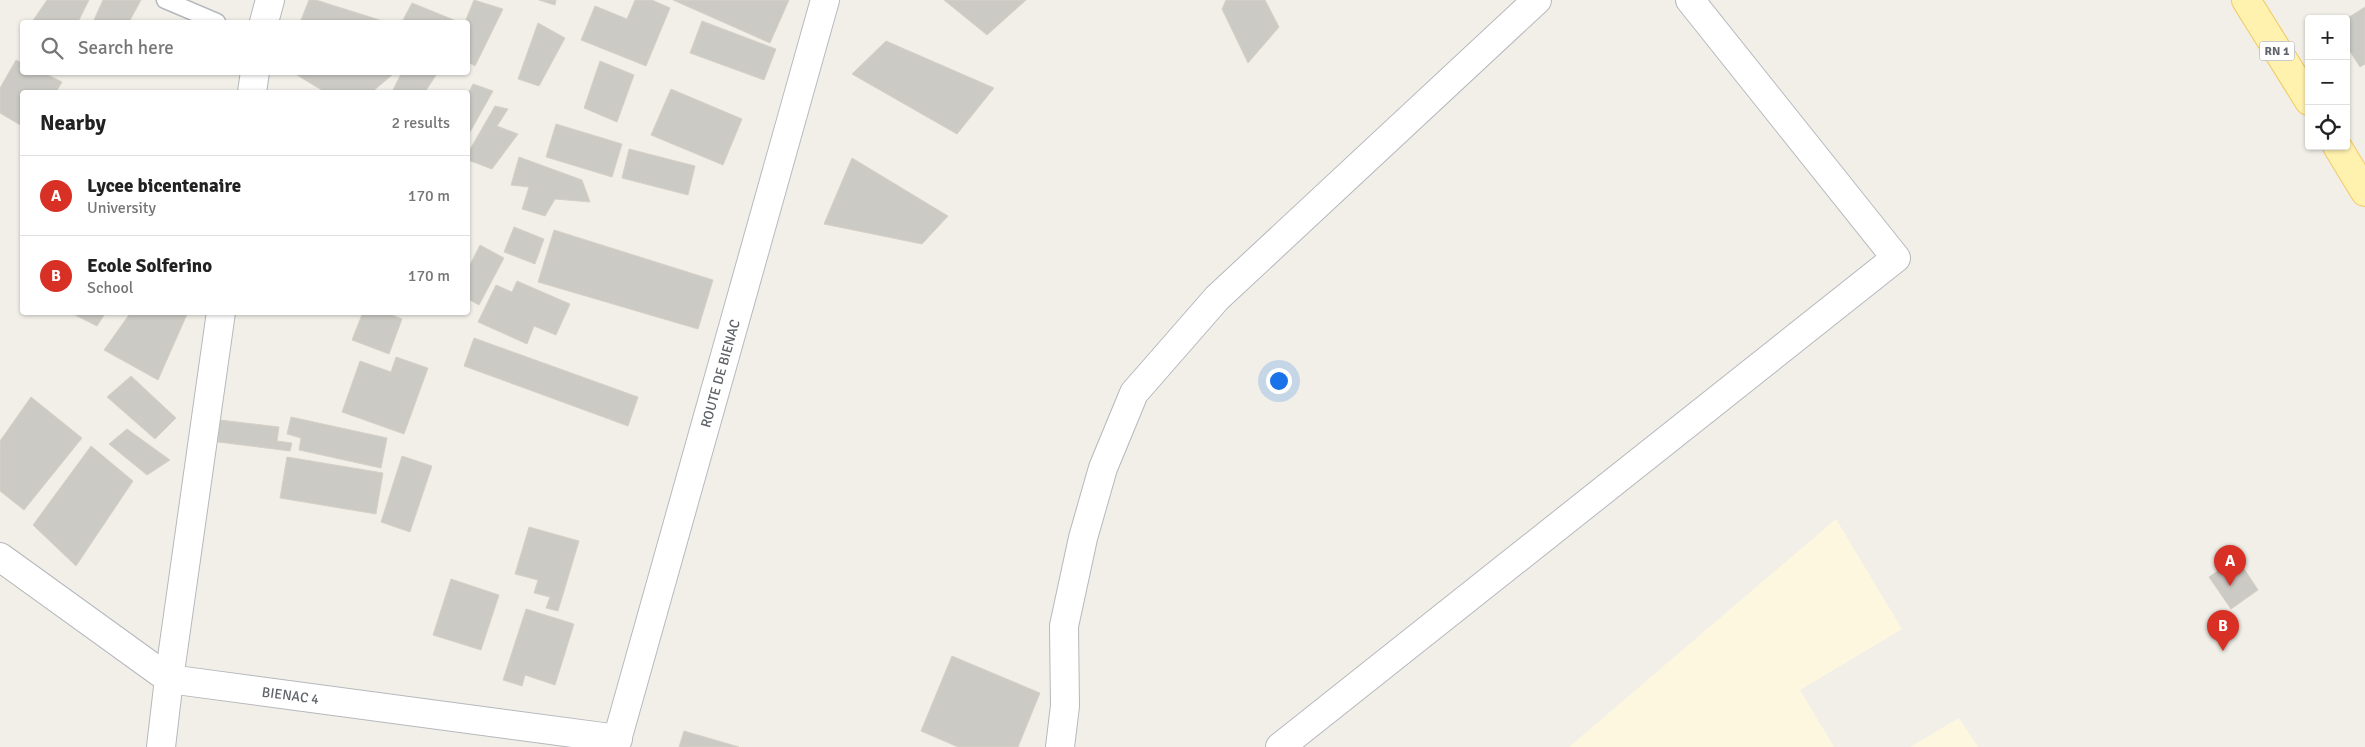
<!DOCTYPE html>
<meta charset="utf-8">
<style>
:root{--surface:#fff;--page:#f6f6f6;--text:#222;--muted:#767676;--line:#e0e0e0;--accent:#d93025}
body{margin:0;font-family:Signika,sans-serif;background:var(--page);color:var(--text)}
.controls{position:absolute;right:15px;top:15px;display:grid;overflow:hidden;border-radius:5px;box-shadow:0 1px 4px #0004}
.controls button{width:45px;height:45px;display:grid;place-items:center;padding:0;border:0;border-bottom:1px solid var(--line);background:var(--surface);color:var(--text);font:25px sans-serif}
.you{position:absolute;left:1278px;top:380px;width:18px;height:18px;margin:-12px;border:4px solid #fff;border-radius:50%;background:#1a73e8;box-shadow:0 0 0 8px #1a73e833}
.badge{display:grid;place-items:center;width:32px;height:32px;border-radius:50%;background:var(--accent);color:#fff;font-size:16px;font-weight:700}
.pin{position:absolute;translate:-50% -41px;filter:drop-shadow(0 1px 2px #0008)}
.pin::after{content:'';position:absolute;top:26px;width:18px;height:15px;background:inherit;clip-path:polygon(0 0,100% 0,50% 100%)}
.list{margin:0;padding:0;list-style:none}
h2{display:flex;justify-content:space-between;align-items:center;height:65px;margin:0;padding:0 20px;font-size:21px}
h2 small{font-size:16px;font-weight:400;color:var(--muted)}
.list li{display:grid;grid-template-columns:32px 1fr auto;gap:15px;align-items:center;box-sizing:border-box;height:80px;padding:0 20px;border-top:1px solid var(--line)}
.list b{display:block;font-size:19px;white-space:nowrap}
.list p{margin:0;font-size:16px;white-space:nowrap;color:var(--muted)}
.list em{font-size:16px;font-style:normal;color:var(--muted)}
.icon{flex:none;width:28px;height:28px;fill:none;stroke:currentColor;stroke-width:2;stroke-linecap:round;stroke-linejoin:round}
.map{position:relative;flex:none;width:2365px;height:747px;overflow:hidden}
.search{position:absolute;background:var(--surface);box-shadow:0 1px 4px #0004;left:20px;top:20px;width:450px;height:55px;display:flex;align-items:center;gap:12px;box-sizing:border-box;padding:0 18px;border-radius:5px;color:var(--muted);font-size:19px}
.panel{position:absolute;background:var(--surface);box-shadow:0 1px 4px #0004;left:20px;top:90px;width:450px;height:225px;border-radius:5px}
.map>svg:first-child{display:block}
</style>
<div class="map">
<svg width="2365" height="747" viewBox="0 0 2365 747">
<rect width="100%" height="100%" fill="#f1efe8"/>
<path fill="#fef7e0" d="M1836 519 1902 629 1800 690 1834 747H1569Z
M1959 718 1978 747H1910Z"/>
<path fill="#cccac5" stroke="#d6d1c6" d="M47 0H89L78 22H32Z
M103 0H141L129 22H93Z
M309 0H316L386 22H307L301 20Z
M474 0 503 9 475 66 468 62V22H465Z
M539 0H556L555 5Z
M635 0H652L670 8 646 66 581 40 595 6 627 19Z
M673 0H789L770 43Z
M944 0H1026L987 35Z
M1226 0H1265L1279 27 1248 63 1222 9Z
M412 3 459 22H402Z
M2365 7V64L2360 67 2346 45V19Z
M702 21 776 49 764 80 690 53Z
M538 23 565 38 539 86 518 79Z
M886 41 994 88 957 134 852 74Z
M16 60 22 63V72H42L62 82 56 92H22V126L0 113V88Z
M600 61 634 75 617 122 584 108Z
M292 72H388L392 75 372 92H325Z
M402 72H438L425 92H392Z
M473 84 493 91 470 132 468 131V94Z
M671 89 742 119 723 165 651 135Z
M495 106 508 109 497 126 518 134 492 169 468 160V153Z
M556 124 622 144 612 177 546 157Z
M629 149 695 166 688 195 622 178Z
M519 157 582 180 590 202 555 199 545 216 522 209 529 187 511 185Z
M852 158 948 216 922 244 824 224Z
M514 227 544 239 535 264 504 252Z
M554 230 713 280 698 329 538 282Z
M480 245 504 258 479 305 468 299V269Z
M517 281 570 304 556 335 534 326 527 344 478 322 496 285 512 292Z
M69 312H106L97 326Z
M131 312H188L158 380 104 350Z
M363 312H384L402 319 389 354 352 340Z
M474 338 638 397 628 426 464 366Z
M396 357 428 368 404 434 342 412 360 361 391 372Z
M131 376 176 418 155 439 107 397Z
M31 397 82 438 24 510 0 491V441Z
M291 417 387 438 381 468 299 450 301 438 287 434Z
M220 420 279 427 277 441 292 443 290 451 218 442Z
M127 429 170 460 147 475 109 444Z
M91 446 133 481 76 566 33 525Z
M402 456 432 466 410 532 381 522Z
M287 457 383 473 376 514 280 498Z
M529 527 579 541 558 611 546 608 550 597 534 593 538 580 515 574Z
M2237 558 2258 590 2231 609 2209 577Z
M451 579 499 595 481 650 433 635Z
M526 609 574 624 555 685 525 675 522 686 503 680Z
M952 656 1040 693 1018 747H958L921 731Z
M684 731 739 747H679Z"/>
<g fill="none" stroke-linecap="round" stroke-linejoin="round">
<defs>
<path id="service" d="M165 0 217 22"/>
<g id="minor">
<path d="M264 22 270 0"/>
<path d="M252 92 255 72"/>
<path id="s1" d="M0 557 169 679 618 739"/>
<path d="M161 747 169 679 221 312"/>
<path d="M1060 747 1065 706 1064 626 1083 538 1103 468 1134 393 1217 298 1537 0"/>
<path d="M1280 747 1896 258 1690 0"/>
</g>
<g id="secondary">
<path id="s2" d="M615 747 825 0"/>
</g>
<path id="primary" d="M2246 0 2309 101
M2337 146 2365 192"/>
</defs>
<use href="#service" stroke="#b5b8bc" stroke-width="19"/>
<use href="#minor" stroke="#b5b8bc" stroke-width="30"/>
<use href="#secondary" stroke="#b6babf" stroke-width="30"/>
<use href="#primary" stroke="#f2c960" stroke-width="30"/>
<use href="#service" stroke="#fff" stroke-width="16"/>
<use href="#minor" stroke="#fff" stroke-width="28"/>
<use href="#secondary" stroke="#fff" stroke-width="28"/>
<use href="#primary" stroke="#fff2af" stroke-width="28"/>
</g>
<g text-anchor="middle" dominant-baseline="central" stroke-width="4.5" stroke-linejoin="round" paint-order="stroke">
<rect fill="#fff" stroke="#8f9295" stroke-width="1" x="2259.5" y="41.5" width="35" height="19" rx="4"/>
<g font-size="12" font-weight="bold" fill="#5f6368">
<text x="2277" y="51">RN 1</text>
</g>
<g font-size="14" fill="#5f6368" stroke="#fff">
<text stroke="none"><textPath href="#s2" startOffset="388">ROUTE DE BIENAC</textPath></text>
<text stroke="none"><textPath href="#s1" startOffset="331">BIENAC 4</textPath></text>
</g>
</g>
</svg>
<div class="controls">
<button>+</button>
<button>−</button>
<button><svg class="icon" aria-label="locate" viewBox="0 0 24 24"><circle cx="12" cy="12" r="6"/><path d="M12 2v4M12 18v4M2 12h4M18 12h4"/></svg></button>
</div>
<div class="you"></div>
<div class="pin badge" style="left:2230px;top:586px">A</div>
<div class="pin badge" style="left:2223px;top:651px">B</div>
<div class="search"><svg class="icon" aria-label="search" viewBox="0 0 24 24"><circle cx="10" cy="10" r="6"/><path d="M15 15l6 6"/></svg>Search here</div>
<section class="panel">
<h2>Nearby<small>2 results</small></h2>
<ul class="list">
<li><span class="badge">A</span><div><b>Lycee bicentenaire</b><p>University</p></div><em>170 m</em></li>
<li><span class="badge">B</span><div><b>Ecole Solferino</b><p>School</p></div><em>170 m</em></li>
</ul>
</section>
</div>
